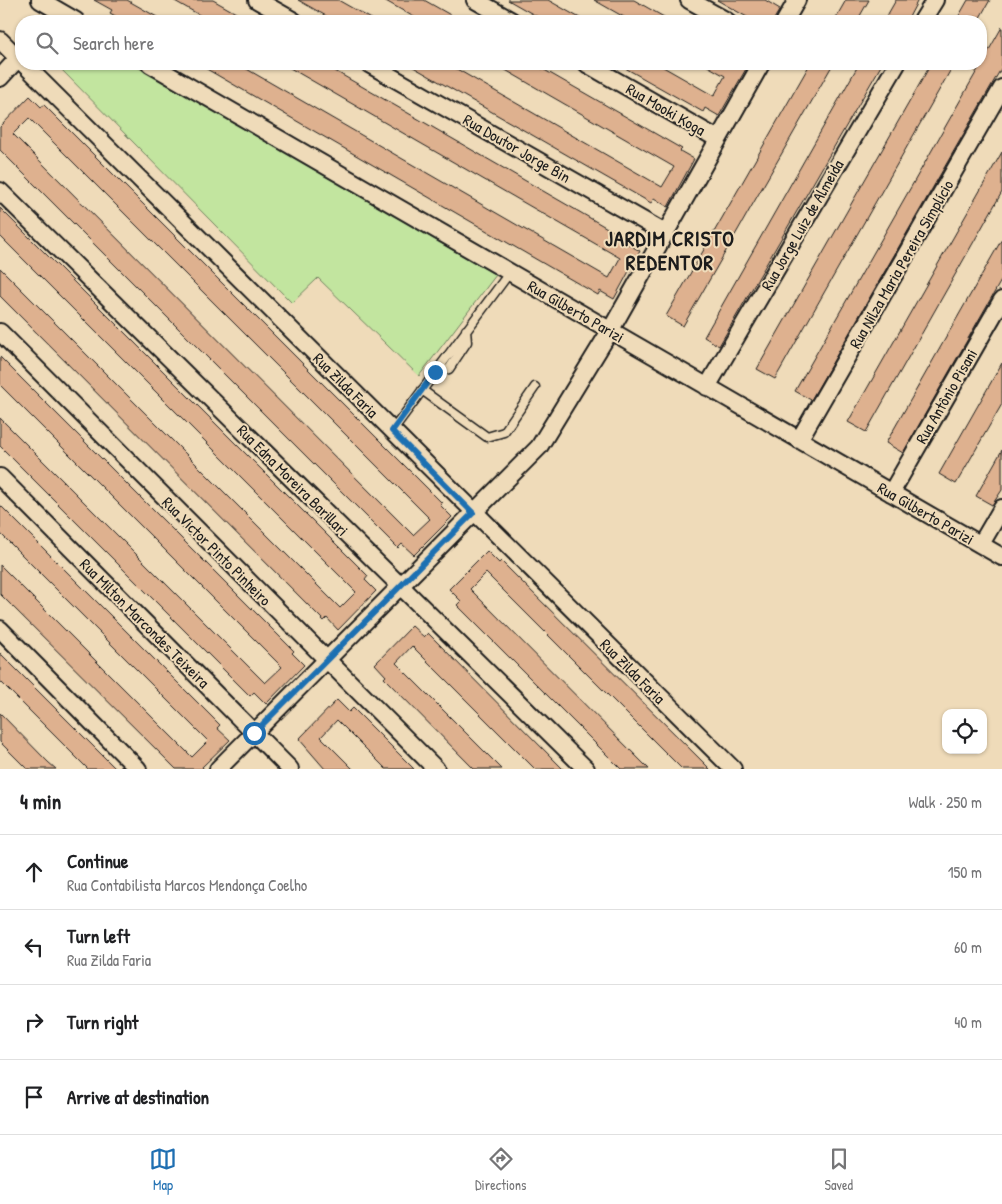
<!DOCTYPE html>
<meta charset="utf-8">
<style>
:root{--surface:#fff;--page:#f6f6f6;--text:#202124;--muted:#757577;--line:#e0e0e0;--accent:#1f6fb2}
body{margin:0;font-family:"Patrick Hand",sans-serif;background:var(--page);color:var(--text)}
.controls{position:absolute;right:15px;bottom:15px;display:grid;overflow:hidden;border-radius:10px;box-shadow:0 1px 4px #0004}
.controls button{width:45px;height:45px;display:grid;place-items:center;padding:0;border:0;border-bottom:1px solid var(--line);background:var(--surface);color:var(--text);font:25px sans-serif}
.stop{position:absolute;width:15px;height:15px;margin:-11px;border:4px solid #1f6fb2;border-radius:50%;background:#fff}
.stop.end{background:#1f6fb2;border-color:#fff;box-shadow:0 1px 5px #0008}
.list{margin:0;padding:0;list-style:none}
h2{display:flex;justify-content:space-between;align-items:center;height:65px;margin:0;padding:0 20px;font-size:21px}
h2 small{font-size:16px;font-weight:400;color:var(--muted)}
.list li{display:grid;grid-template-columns:32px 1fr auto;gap:15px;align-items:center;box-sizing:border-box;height:75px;padding:0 20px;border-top:1px solid var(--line)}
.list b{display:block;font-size:19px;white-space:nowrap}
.list p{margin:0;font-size:16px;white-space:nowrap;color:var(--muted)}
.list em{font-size:16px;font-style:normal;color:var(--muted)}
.icon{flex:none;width:28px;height:28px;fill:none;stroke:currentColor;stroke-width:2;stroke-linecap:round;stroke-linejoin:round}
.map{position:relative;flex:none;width:1002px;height:769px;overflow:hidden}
.search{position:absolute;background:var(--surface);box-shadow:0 1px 4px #0004;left:15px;right:15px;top:15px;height:55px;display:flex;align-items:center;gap:12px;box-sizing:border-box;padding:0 18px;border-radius:20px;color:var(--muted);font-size:19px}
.sheet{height:365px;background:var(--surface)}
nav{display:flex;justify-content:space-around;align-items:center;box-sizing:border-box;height:70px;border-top:1px solid var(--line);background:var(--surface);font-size:14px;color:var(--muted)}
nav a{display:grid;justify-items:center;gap:2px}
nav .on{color:var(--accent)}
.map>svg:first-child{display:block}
</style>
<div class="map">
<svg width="1002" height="769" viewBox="0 0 1002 769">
<rect width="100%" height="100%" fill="#efdbb9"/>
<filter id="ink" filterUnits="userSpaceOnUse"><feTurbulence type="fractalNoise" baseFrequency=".02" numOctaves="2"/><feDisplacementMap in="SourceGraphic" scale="10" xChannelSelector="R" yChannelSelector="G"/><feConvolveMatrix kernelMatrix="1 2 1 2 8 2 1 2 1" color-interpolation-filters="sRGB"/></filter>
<g filter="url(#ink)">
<path fill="#c2e59f" stroke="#6f805e" d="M56 64H132L496 275 419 376 318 278 292 303Z"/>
<path fill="#deb18f" stroke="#1c1c1c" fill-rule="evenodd" d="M94 0H127L164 21H124L110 13 112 10Z
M173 0H213L250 21H210Z
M298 0H338L375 21H335Z
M384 0H424L461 21H421Z
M508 0H548L585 21H545Z
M594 0H634L671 21H631Z
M717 0H765L780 9 773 21H754Z
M846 0H869L857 21H834Z
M896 0H918L907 21H884Z
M968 0H990L978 21H956Z
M1002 27V67L811 400 795 391Z
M198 64H238L609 278 620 258 283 64H323L628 240 626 243 640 251 614 299 600 291 598 295Z
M408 64H448L662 187 674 167 495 64H534L682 149 680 151 694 159 668 207 654 198 651 203Z
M618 64H658L714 96 725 76 704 64H737L746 69 719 116 705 108 703 112Z
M810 64H833L683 326 666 316Z
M859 64H882L719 346 704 337Z
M931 64H954L775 379 757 369Z
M30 96 41 107 44 105 442 503 440 505 452 517 414 555 402 544 398 548 0 150V127ZM29 118 430 519 413 535 13 134Z
M1002 152V192L866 432 848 422Z
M0 208 368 576 365 580 376 591 338 630 327 618 324 621 0 296V268L340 608 356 592 0 236Z
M1002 239V279L903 453 886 443Z
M0 357 294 651 292 653 304 665 266 704 254 692 250 696 0 446V418L265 683 282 667 0 385Z
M1002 363V404L956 484 939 474Z
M1002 450V490L992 505 976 496Z
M0 505 220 725 217 728 230 740 202 767 204 769H176L0 594V565L192 757 208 741 0 533Z
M487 551 499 563 501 561 710 769H682L486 573 470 589 649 769H621L457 605 461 601 449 589Z
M412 626 424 637 428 633 563 769H535L412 646 396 663 502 769H474L384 678 386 676 375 664Z
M0 653 116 769H88L0 681Z
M337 700 349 712 353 708 414 769H386L337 720 321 737 353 769H325L299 739Z
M0 713 48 762 56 769H27L0 742Z"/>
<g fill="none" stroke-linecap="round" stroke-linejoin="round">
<defs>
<path id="service" d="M435 372 449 369 467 342 466 330
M422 390 487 437 504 432 535 387
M392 431 510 272"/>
<path id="minor" d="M40 0 76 21
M257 0 294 21
M475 0 512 21
M689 0 727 21
M785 21 797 0
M922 21 935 0
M0 40 21 61
M24 64 733 769
M150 64 1002 557
M369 64 665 233
M587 64 718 139
M0 78 21 55
M0 191 586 769
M0 332 436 769
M707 387 897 64
M799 440 1002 88
M0 477 290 769
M891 493 1002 300
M981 544 1002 508
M0 629 138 769
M218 769 539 447 610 331 761 64"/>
</defs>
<use href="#service" stroke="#1c1c1c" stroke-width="11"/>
<use href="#minor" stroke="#1c1c1c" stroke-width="20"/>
<use href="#service" stroke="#efdbb9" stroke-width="8"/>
<use href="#minor" stroke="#efdbb9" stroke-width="16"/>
</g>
</g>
<g fill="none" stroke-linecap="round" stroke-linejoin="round" filter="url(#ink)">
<path stroke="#1f6fb2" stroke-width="6" d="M254 733 473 513 392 431 435 372"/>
</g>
<g text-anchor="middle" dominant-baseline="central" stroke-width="4" stroke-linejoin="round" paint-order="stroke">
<g font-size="16" fill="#1c1c1c" stroke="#efdbb9">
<text transform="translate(666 109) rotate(30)">Rua Mooki Koga</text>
<text transform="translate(517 148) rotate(30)">Rua Doutor Jorge Bin</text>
<text transform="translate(802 225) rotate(-60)">Rua Jorge Luiz de Almeida</text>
<text transform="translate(901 264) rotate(-60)">Rua Nilza Maria Pereira Simplício</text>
<text transform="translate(576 311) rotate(30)">Rua Gilberto Parizi</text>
<text transform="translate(346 385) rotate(45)">Rua Zilda Faria</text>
<text transform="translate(946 396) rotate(-60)">Rua Antônio Pisani</text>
<text transform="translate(293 480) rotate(45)">Rua Edna Moreira Barillari</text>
<text transform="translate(926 513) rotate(30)">Rua Gilberto Parizi</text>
<text transform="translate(217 551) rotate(45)">Rua Victor Pinto Pinheiro</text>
<text transform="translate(145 623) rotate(45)">Rua Milton Marcondes Teixeira</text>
<text transform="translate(633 671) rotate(45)">Rua Zilda Faria</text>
</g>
<g font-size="21" font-weight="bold" letter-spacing="1" fill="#1c1c1c" stroke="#efdbb9">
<text x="670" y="238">JARDIM CRISTO<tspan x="670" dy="24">REDENTOR</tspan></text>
</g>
</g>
</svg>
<div class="controls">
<button><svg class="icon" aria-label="locate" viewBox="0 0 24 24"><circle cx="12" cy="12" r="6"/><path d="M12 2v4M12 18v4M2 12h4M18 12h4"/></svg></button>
</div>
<div class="stop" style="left:254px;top:733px"></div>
<div class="stop end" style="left:435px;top:372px"></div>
<div class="search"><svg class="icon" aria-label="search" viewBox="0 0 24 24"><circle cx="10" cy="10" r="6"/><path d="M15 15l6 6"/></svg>Search here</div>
</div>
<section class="sheet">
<h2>4 min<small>Walk · 250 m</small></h2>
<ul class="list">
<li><svg class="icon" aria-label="ahead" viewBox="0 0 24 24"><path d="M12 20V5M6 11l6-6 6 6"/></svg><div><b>Continue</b><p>Rua Contabilista Marcos Mendonça Coelho</p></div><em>150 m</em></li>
<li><svg class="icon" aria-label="left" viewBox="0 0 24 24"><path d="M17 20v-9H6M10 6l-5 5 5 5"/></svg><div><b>Turn left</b><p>Rua Zilda Faria</p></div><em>60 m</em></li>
<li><svg class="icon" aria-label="right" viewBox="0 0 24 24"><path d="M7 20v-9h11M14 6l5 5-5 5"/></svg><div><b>Turn right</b></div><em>40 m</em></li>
<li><svg class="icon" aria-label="arrive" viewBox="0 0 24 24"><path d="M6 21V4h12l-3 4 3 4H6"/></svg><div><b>Arrive at destination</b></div></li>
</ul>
</section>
<nav>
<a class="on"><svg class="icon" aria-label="map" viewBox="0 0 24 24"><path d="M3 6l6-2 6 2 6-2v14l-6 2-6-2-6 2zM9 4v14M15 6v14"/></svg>Map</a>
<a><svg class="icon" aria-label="directions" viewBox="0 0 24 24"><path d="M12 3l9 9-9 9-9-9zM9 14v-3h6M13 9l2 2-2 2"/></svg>Directions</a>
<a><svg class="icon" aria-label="saved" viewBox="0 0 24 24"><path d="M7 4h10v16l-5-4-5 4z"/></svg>Saved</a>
</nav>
